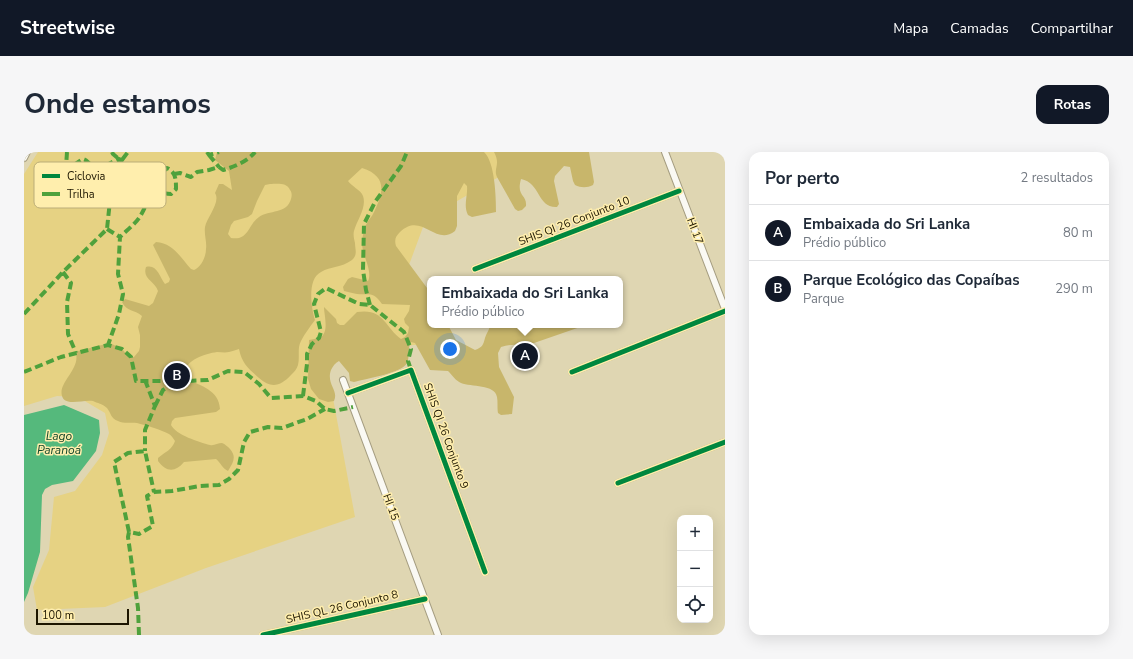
<!DOCTYPE html>
<html lang="pt">
<meta charset="utf-8">
<style>
:root{--surface:#fff;--page:#f6f6f7;--text:#1f2937;--muted:#747a83;--line:#e0e1e3;--accent:#111827}
body{margin:0;font-family:"Nunito Sans",sans-serif;background:var(--page);color:var(--text)}
.controls{position:absolute;right:12px;bottom:12px;display:grid;overflow:hidden;border-radius:8px;box-shadow:0 4px 16px #0002}
.controls button{width:36px;height:36px;display:grid;place-items:center;padding:0;border:0;border-bottom:1px solid var(--line);background:var(--surface);color:var(--text);font:20px sans-serif}
.scale{position:absolute;left:12px;bottom:10px;width:93px;box-sizing:border-box;padding-left:4px;border:2px solid #1d1600;border-top:0;font-size:11px;line-height:14px;white-space:nowrap;color:#1d1600;-webkit-text-stroke:3px #ffeead;paint-order:stroke}
.you{position:absolute;left:426px;top:197px;width:14px;height:14px;margin:-10px;border:3px solid #fff;border-radius:50%;background:#1a73e8;box-shadow:0 0 0 6px #1a73e833}
.badge{display:grid;place-items:center;width:26px;height:26px;border-radius:50%;background:var(--accent);color:#fff;font-size:13px;font-weight:700}
.pin{position:absolute;translate:-50% -50%;border:2px solid #fff;box-shadow:0 1px 4px #0006}
.popup{position:absolute;left:403px;top:124px;width:196px;height:52px;box-sizing:border-box;display:grid;place-content:center;border-radius:8px;background:var(--surface);filter:drop-shadow(0 1px 3px #0005);font-size:13px;white-space:nowrap;color:var(--muted)}
.popup b{font-size:15px;color:var(--text)}
.popup::after{content:'';position:absolute;left:50%;top:100%;margin-left:-8px;border:8px solid transparent;border-top-color:var(--surface)}
.list{margin:0;padding:0;list-style:none}
h2{display:flex;justify-content:space-between;align-items:center;height:52px;margin:0;padding:0 16px;font-size:17px}
h2 small{font-size:13px;font-weight:400;color:var(--muted)}
.list li{display:grid;grid-template-columns:26px 1fr auto;gap:12px;align-items:center;box-sizing:border-box;height:56px;padding:0 16px;border-top:1px solid var(--line)}
.list b{display:block;font-size:15px;white-space:nowrap}
.list p{margin:0;font-size:13px;white-space:nowrap;color:var(--muted)}
.list em{font-size:13px;font-style:normal;color:var(--muted)}
.icon{flex:none;width:22px;height:22px;fill:none;stroke:currentColor;stroke-width:2;stroke-linecap:round;stroke-linejoin:round}
.map{position:relative;flex:none;width:701px;height:483px;overflow:hidden;border-radius:12px}
header{display:flex;align-items:center;gap:24px;box-sizing:border-box;height:56px;padding:0 20px;background:var(--accent);color:#fff}
header strong{font-size:19px}
nav{display:flex;gap:22px;margin-inline-start:auto;font-size:14px}
.intro{display:flex;align-items:center;justify-content:space-between;box-sizing:border-box;height:96px;padding:0 24px}
h1{margin:0;font-size:28px}
.button{padding:10px 18px;border-radius:12px;background:var(--accent);color:#fff;font-size:14px;font-weight:700}
main{display:flex;gap:24px;padding:0 24px}
aside{flex:1;background:var(--surface);border-radius:12px;box-shadow:0 4px 16px #0002}
.map>svg:first-child{display:block}
</style>
<header>
<strong>Streetwise</strong>
<nav><a>Mapa</a><a>Camadas</a><a>Compartilhar</a></nav>
</header>
<div class="intro"><h1>Onde estamos</h1><a class="button">Rotas</a></div>
<main>
<div class="map">
<svg width="701" height="483" viewBox="0 0 701 483">
<rect width="100%" height="100%" fill="#dfd6b2"/>
<path fill="#e6d283" d="M14 0H518L402 67 385 113 408 191 301 203 331 365 182 416 81 455 13 458 9 435 25 398 30 345 51 339 78 303 85 281 81 261 54 245 33 244 0 254V22Z"/>
<path fill="#c8b66b" fill-rule="evenodd" d="M193 0H460C471 10 472 45 472 60L448 65 444 63C439 53 444 44 443 34L440 31 433 44V74L431 79C411 95 398 59 376 80 372 84 370 87 372 94L406 140V173H424L432 188 451 198C459 195 459 193 461 186 463 180 465 179 466 173H562L510 191C499 194 488 191 477 195L474 201 475 215 490 245 488 262 477 263 474 261C473 255 474 250 473 245 471 232 447 235 437 231 432 229 428 223 424 219L406 218 391 191 387 190C383 197 386 205 383 211 379 221 340 227 330 230L326 229 325 221 315 209C311 211 309 214 307 218 302 232 315 238 310 249L304 250 295 247 287 237 284 227 285 188C289 187 292 187 295 186 306 182 300 163 300 155L312 167 313 171 316 173H320L333 160C360 156 360 174 377 187L381 185 384 181 385 175 381 171 380 167 385 159 386 153 358 152C349 139 346 143 333 142 328 141 324 140 320 139L319 135 324 127 328 125 344 129C349 119 338 103 338 91 338 85 340 78 342 73 344 68 348 65 350 60 360 40 363 24 338 16L324 29C327 34 337 38 339 44 343 55 333 68 330 79 329 82 330 87 331 91 331 97 334 103 328 108 317 116 307 114 297 120 283 127 287 155 291 168 286 175 281 181 277 189 273 196 276 205 274 213 273 217 270 220 267 223 257 234 247 237 235 226 225 217 218 212 215 197 212 198 209 199 205 200 201 201 197 200 193 200 179 202 155 210 163 227 177 234 195 238 196 257L192 260 151 266 148 269 147 273C152 283 175 290 186 293 190 294 194 291 198 291 201 292 204 295 206 297 213 305 209 311 204 319 198 316 197 311 192 307L160 310C151 321 142 320 134 309V306C141 300 148 298 151 289 149 286 148 284 145 282 138 278 121 273 113 271 107 270 100 272 94 269 87 267 87 261 83 256 79 252 73 251 69 249 60 247 41 255 38 244 34 230 56 218 52 201L54 199 86 191 98 197 106 206 110 205 115 199 116 195V183L114 175 118 164C110 157 103 160 98 150L101 147 125 154 129 151 134 139C131 129 118 127 122 115 133 112 135 124 141 132L145 130 146 127 129 93 132 90C149 91 156 105 167 117L170 118C177 115 182 105 182 97 183 90 180 83 181 75 183 65 197 50 191 41L195 32H199L208 38 205 19 191 8ZM246 32C252 32 263 30 266 38 268 40 268 44 267 47 263 62 245 58 235 65 224 72 225 89 207 86L204 82 207 73 210 69 224 65 228 62 233 49 241 33Z
M470 0H565L570 30 569 33C563 36 557 36 551 33L549 29 546 15 540 14 531 24 530 29 535 52 533 55C513 56 517 31 497 27 492 45 503 42 502 54L498 58 494 59 491 57 473 25C469 16 477 13 470 0Z"/>
<path fill="#55b97c" d="M40 253 75 268 76 281 72 299 49 329 28 333 21 337 18 343 16 400 4 441 0 450V263Z"/>
<g fill="none" stroke-linecap="round" stroke-linejoin="round">
<defs>
<path id="street" d="M641 0 701 157
M0 6 3 0
M451 117 655 39
M548 220 701 159
M319 228 414 483
M324 241 387 218 461 420
M594 331 701 290
M239 483 401 447"/>
</defs>
<use href="#street" stroke="#a59d81" stroke-width="8"/>
<use href="#street" stroke="#faf9f3" stroke-width="6"/>
<path stroke="#4fa13c" stroke-width="4" stroke-dasharray="8 4" stroke-linecap="butt" d="M43 0 42 15 45 16 59 7C63 8 64 11 67 13 78 19 86 10 95 7 102 12 109 17 116 22 126 31 133 42 147 42L152 37C152 28 152 20 143 16 136 21 133 30 129 37 124 47 121 57 115 66 110 73 102 79 96 85
M88 0 89 2 95 7
M183 0 185 3 195 0
M185 3 195 15
M150 22 156 21 167 25 173 20 185 18 195 15 199 18C210 15 224 9 231 0
M83 77 96 85 94 122 99 142 95 162 84 193
M39 120 47 131 43 150 44 182 52 201
M346 153 342 138 339 118 340 72 351 50 377 14 383 0
M0 162 39 120 83 77 89 20 104 0
M0 220 37 205 84 193 98 197 107 205 112 229H162L184 228 204 219 220 220 235 232 247 246 279 244 292 249 301 257 310 259 329 255
M121 228 131 254 121 278V299
M279 244 283 212V202L288 192 295 186 297 180 290 152 294 142 302 136 335 152 346 153 380 180 387 197 384 209 387 218
M131 254 139 238 145 234 148 229
M105 380 90 310 104 301 121 299 130 340
M115 483 114 456 104 385 105 380 115 382 129 374 123 344 130 340 148 339 176 334 195 333 205 327 214 318 220 290 226 280 244 275 258 276 283 267 301 257"/>
<defs>
<path id="cycleway" d="M451 117 655 39
M548 220 701 159
M324 241 387 218 461 420
M594 331 701 290
M239 483 401 447"/>
</defs>
<use href="#cycleway" stroke="#ffeead" stroke-width="8"/>
<use href="#cycleway" stroke="#00873e" stroke-width="5"/>
</g>
<g text-anchor="middle" dominant-baseline="central" stroke-width="3" stroke-linejoin="round" paint-order="stroke">
<g font-size="11" fill="#1d1600" stroke="#ffeead">
<text transform="translate(550 69) rotate(-21)">SHIS QI 26 Conjunto 10</text>
<text transform="translate(671 79) rotate(69)">HI 17</text>
<text transform="translate(422 284) rotate(70)">SHIS QI 26 Conjunto 9</text>
<text transform="translate(367 355) rotate(70)">HI 15</text>
<text transform="translate(318 455) rotate(-13)">SHIS QL 26 Conjunto 8</text>
</g>
<g font-size="12" font-style="italic" fill="#14482b" stroke="#ffeead">
<text x="35" y="284">Lago<tspan x="35" dy="14">Paranoá</tspan></text>
</g>
</g>
<rect x="10" y="10" width="132" height="46" rx="6" fill="#ffeead" stroke="#bbad79" stroke-width="1"/>
<rect x="18" y="22" width="18" height="4" fill="#00873e"/>
<rect x="18" y="40" width="18" height="4" fill="#4fa13c"/>
<g font-size="11" fill="#1d1600">
<text x="43" y="28">Ciclovia</text>
<text x="43" y="46">Trilha</text>
</g>
</svg>
<div class="controls">
<button>+</button>
<button>−</button>
<button><svg class="icon" aria-label="locate" viewBox="0 0 24 24"><circle cx="12" cy="12" r="6"/><path d="M12 2v4M12 18v4M2 12h4M18 12h4"/></svg></button>
</div>
<div class="scale">100 m</div>
<div class="you"></div>
<div class="pin badge" style="left:501px;top:204px">A</div>
<div class="popup"><b>Embaixada do Sri Lanka</b>Prédio público</div>
<div class="pin badge" style="left:153px;top:224px">B</div>
</div>
<aside>
<h2>Por perto<small>2 resultados</small></h2>
<ul class="list">
<li><span class="badge">A</span><div><b>Embaixada do Sri Lanka</b><p>Prédio público</p></div><em>80 m</em></li>
<li><span class="badge">B</span><div><b>Parque Ecológico das Copaíbas</b><p>Parque</p></div><em>290 m</em></li>
</ul>
</aside>
</main>
